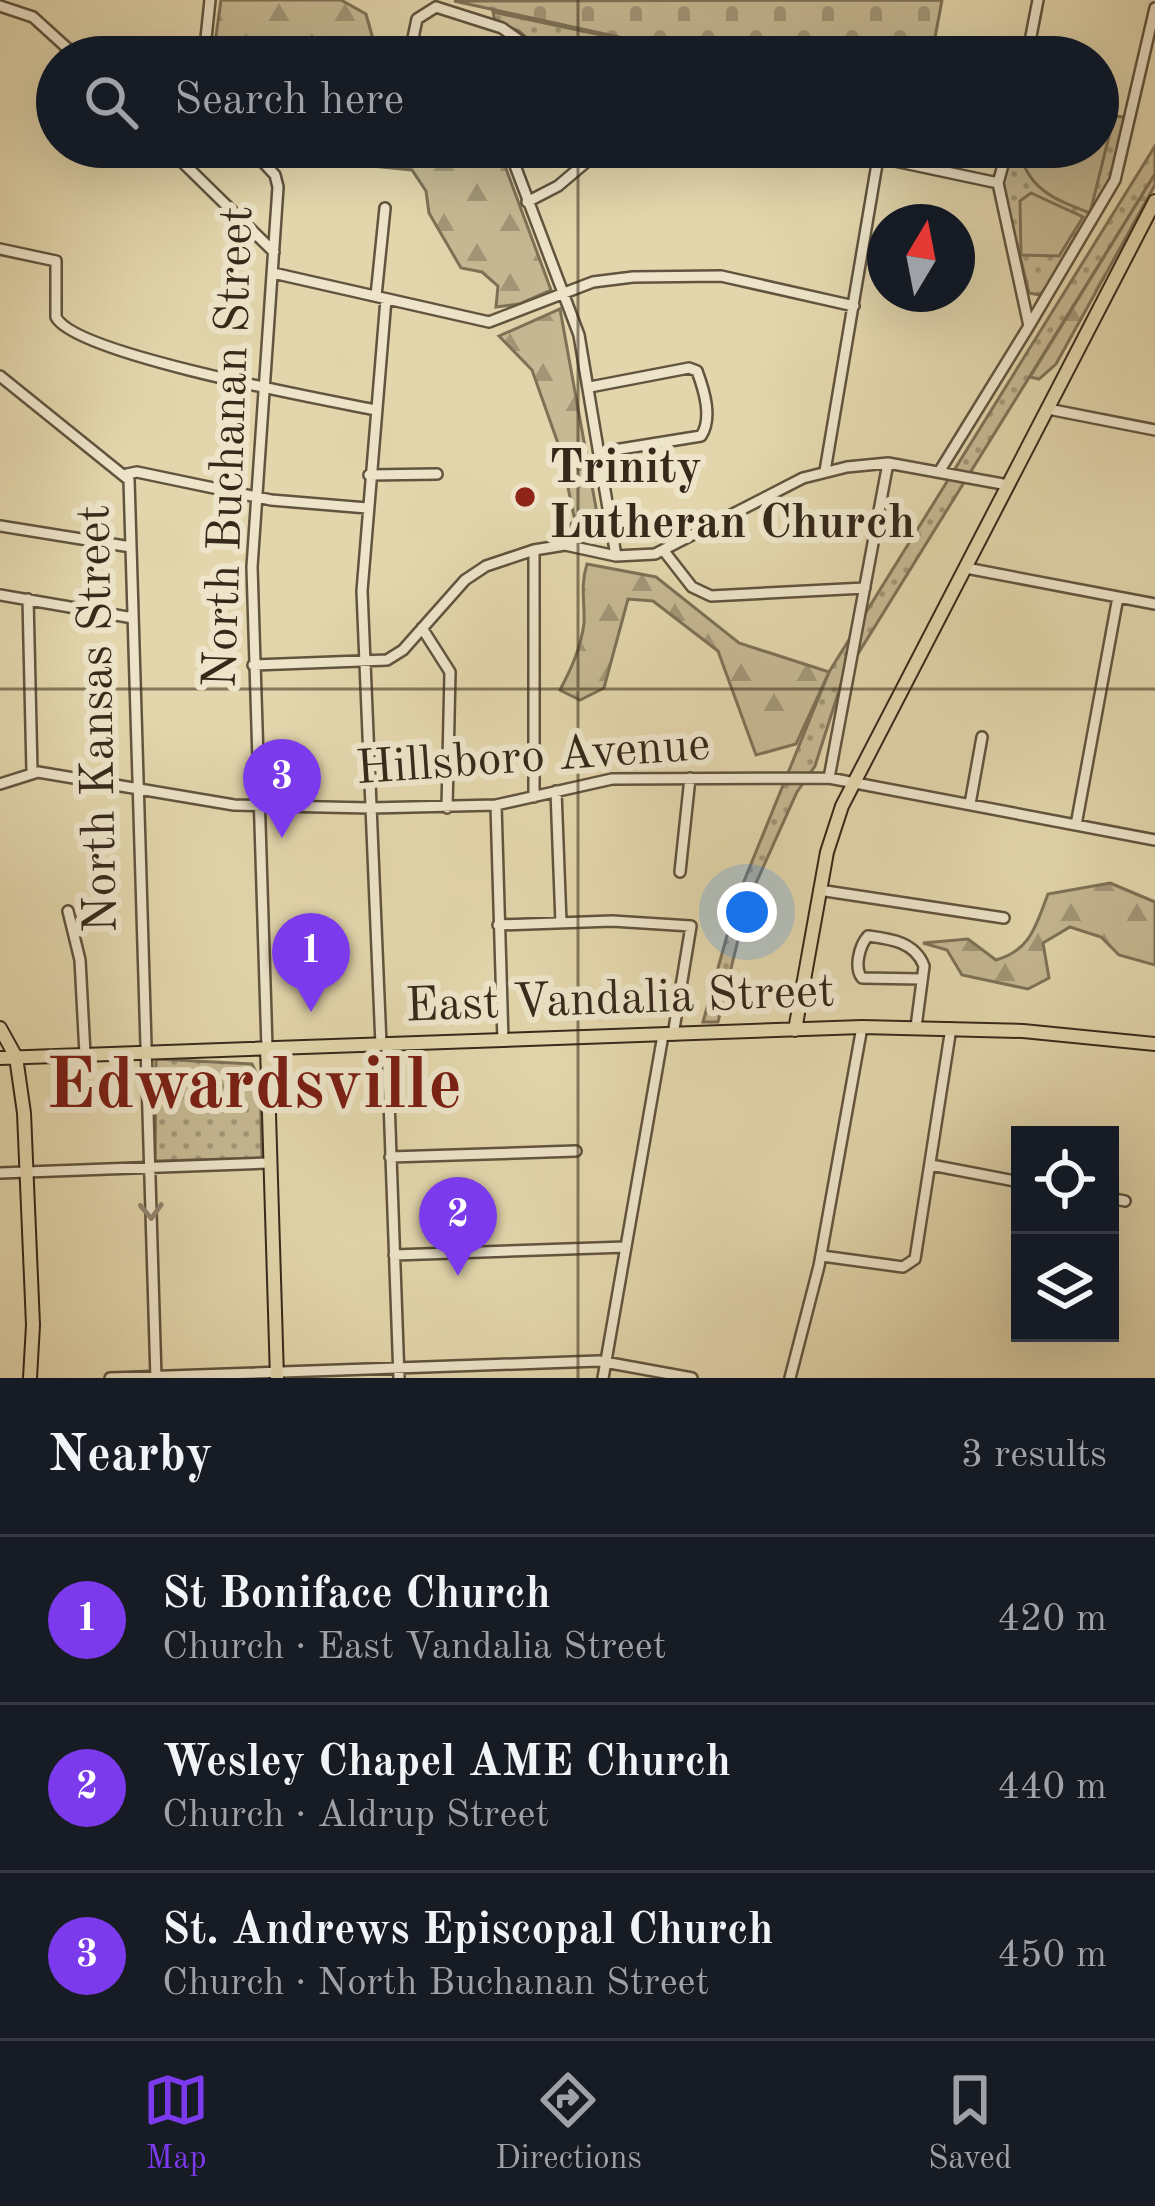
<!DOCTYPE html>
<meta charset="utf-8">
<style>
:root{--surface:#171b24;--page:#20242c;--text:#f1f3f6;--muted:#9ea1a6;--line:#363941;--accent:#7c3aed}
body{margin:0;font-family:"Old Standard TT",serif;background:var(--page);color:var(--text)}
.controls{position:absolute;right:36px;bottom:36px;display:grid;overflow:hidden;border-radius:0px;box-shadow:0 12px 48px #0002}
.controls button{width:108px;height:108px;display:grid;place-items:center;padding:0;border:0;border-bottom:3px solid var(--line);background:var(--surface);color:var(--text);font:60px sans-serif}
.compass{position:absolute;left:867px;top:204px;width:108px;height:108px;border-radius:50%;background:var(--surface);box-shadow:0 12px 48px #0002;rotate:10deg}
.you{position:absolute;left:747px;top:912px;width:42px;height:42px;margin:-30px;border:9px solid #fff;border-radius:50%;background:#1a73e8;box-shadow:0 0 0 18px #1a73e833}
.badge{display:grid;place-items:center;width:78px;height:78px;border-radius:50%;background:var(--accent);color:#fff;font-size:39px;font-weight:700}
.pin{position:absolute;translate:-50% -99px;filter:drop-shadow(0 3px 6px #0008)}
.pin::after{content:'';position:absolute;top:63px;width:42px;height:36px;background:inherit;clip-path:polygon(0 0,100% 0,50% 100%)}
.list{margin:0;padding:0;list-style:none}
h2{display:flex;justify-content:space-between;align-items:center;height:156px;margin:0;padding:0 48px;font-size:51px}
h2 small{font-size:39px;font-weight:400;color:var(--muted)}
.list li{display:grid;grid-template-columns:78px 1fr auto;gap:36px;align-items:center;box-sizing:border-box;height:168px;padding:0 48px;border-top:3px solid var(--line)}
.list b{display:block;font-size:45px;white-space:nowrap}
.list p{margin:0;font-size:39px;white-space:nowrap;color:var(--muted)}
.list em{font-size:39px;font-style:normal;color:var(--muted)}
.icon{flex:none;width:66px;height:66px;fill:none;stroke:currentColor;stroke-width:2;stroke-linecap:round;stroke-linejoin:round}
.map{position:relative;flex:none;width:1155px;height:1378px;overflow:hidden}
.search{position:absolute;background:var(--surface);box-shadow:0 12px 48px #0002;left:36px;right:36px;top:36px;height:132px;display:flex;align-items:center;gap:30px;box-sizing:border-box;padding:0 42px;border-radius:66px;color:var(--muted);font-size:45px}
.sheet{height:660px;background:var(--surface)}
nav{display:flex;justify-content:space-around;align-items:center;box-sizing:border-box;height:168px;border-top:3px solid var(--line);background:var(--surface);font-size:33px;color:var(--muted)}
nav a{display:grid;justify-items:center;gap:6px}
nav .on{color:var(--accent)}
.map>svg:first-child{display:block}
</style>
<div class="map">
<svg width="1155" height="1378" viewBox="0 0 1155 1378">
<defs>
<pattern id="grass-dots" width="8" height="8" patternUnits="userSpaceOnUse" patternTransform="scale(3)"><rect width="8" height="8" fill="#c6b993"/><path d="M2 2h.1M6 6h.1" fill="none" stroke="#a29677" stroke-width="1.8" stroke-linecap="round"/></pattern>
<pattern id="forest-firs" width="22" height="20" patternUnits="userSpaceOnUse" patternTransform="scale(3)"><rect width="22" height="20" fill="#c6b993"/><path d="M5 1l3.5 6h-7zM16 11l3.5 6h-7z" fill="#a29677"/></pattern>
<pattern id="cemetery-stones" width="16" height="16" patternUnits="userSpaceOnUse" patternTransform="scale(3)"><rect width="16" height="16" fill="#c6b993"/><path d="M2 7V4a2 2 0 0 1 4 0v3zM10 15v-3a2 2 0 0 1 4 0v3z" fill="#a29677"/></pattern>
</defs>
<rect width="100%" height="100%" fill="#e3d6ac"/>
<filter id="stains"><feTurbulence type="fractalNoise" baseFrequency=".00167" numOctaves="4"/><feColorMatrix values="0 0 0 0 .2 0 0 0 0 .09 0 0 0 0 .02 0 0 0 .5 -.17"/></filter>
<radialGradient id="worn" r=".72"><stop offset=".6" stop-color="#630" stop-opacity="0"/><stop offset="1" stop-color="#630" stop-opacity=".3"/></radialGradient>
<path fill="url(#grass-dots)" stroke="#7e7156" stroke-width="3" d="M493 12 672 50 671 57H548L519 31 495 21Z
M1098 113 1128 118 1109 186 1049 284 1040 295 1029 293 1002 183 1011 147H1098Z
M1155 146V174L843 678 815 766 797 792 747 903 718 1022H703L738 896 829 672Z
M156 1059 252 1064 260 1081 262 1158 155 1161Z"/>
<path fill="url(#forest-firs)" stroke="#7e7156" stroke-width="3" d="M221 0H341L366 14 378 57H228L216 36Z
M352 147H498L551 290 519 304 496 307 498 286 482 272 461 268 429 213 426 191 412 170 362 165 351 156Z
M1155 174V185L1056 364 1039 379 1030 377Z
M560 309 602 541 554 534 575 521 560 449 532 370 499 336Z
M587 564 656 577 739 643 829 672 796 744 756 755 718 651 653 601 628 599 604 688 580 700 560 690C571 669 581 648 584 623 585 602 580 586 587 564Z
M1110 883 1155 902V965L1119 955 1101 937 1070 927 1043 943 1049 978 1028 989 962 975 947 950 923 943 968 939 996 960C1031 950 1036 925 1048 894Z"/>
<path fill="url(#cemetery-stones)" stroke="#7e7156" stroke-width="3" d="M942 0 933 48 894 41 890 57H777L703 49 700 57H673V49L454 1Z"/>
<path fill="#c6b993" stroke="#7e7156" stroke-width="3" d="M1098 125 1110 132 1090 213C1053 199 1027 189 1018 147H1098Z
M1031 193 1083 217 1059 256 1021 255 1020 201Z"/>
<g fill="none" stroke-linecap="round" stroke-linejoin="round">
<defs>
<path id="minor" d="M0 6 33 17 77 57
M204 57 210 0
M409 57 417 19 436 7 502 28 543 57
M1027 57 1038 0
M167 147 274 252
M249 147 275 175 278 187 252 567 267 1048
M508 147 579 335 616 556
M829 147 998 183
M527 202 558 186 604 147
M0 249 56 261V317C74 354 325 400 376 410
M273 273 489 322 593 282 633 277 721 276 854 306
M376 296 385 208
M1029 326 1115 180 1155 8
M0 376 129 480 156 1378
M590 387 689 368 697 371C704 390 713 418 701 436L602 452
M1048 409 1155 430
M825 471 878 158
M939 472 1029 326 998 183 1008 147
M127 474 137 472 271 500 367 508
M369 475 437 474
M0 526 131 547
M664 551 692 587 711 596 865 588
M966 568 1155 604
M0 595 133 618
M28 599 32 772
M422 628 450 672 447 808
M253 665 387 660 403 650 465 580 486 566 534 550 565 545 616 556 655 554 803 478 847 467 888 463 1008 485
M829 778 888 463
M0 784 38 772 234 805 370 808 496 805 612 779 829 778 1155 840
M556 791 561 923
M534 797V550
M970 804 982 737
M496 805 503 1041
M1076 825 1118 597
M680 872 690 778
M819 890 1004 918
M68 911 80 960 85 1054
M498 925 612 921 691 926 673 1035
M916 1027 924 966C915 942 891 939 868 936 859 946 854 968 862 978L922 979
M381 1045 362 591 386 299
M387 1045 399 1378
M390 1157 576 1151
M931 1165 1020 1182
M0 1173 268 1163
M1110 1198 1125 1201
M394 1255 626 1247
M822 1256 903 1267 915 1259 951 1028
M110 1378 599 1361 692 1378
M603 1378 663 1035
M790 1378 819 1266 862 1027"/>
<path id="major" d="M0 1028 16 1057 24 1113 33 1325 30 1378
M795 1030 827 852 842 806 1155 201
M267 1048 277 1378
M0 1058 862 1027 1023 1031 1155 1044"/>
</defs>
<use href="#minor" stroke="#62543e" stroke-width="14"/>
<use href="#major" stroke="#37291a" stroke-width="16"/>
<use href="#minor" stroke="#ede4c9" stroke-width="9"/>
<use href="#major" stroke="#e3d6ac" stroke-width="12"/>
</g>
<defs><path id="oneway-chevron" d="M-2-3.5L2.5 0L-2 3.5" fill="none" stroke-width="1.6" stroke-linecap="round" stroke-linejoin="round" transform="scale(3)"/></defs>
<use stroke="#928672" href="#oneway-chevron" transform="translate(151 1211) rotate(88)"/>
<path fill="none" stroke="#37291a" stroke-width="3" stroke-opacity="0.55" d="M578 0V57M578 147V1378M0 689H1155"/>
<circle fill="#8f2418" stroke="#ede4c9" stroke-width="4.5" cx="525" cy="497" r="12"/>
<g text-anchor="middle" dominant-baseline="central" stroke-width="12" stroke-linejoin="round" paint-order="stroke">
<g font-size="48" fill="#37291a" stroke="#ede4c9">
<text transform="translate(230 447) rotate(-88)">North Buchanan Street</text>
<text transform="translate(99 719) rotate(-91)">North Kansas Street</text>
<text transform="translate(533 758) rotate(-4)">Hillsboro Avenue</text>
<text transform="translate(620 1000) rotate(-2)">East Vandalia Street</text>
</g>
<g font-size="48" font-weight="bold" fill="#37291a" stroke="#ede4c9" text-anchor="start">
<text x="549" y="469">Trinity<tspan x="549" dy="55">Lutheran Church</tspan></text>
</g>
<g font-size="72" font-weight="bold" fill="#7a1f14" stroke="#ede4c9">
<text x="254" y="1088">Edwardsville</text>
</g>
</g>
<rect width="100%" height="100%" filter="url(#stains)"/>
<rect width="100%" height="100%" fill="url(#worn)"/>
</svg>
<div class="controls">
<button><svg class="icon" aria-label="locate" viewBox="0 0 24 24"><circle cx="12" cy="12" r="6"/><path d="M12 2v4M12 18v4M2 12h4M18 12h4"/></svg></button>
<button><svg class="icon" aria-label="layers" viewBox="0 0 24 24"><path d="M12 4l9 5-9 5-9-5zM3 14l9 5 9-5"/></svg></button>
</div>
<svg class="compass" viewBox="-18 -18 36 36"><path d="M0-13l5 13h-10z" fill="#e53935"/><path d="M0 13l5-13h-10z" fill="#9ea1a6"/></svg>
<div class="you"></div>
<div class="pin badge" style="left:311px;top:1012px">1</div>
<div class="pin badge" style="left:458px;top:1276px">2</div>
<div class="pin badge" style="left:282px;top:838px">3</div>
<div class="search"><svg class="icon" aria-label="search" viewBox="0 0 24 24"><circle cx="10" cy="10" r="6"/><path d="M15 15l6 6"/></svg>Search here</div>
</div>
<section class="sheet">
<h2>Nearby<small>3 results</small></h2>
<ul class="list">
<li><span class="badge">1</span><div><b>St Boniface Church</b><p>Church · East Vandalia Street</p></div><em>420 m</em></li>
<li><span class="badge">2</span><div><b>Wesley Chapel AME Church</b><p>Church · Aldrup Street</p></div><em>440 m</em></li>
<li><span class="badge">3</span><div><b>St. Andrews Episcopal Church</b><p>Church · North Buchanan Street</p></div><em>450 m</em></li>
</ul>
</section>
<nav>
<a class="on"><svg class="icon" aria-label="map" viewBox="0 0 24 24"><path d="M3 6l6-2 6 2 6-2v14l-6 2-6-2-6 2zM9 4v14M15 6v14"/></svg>Map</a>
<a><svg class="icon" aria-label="directions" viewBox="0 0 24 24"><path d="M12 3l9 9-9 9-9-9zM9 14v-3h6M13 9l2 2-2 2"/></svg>Directions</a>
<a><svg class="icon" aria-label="saved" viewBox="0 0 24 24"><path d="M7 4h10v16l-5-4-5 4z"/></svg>Saved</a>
</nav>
